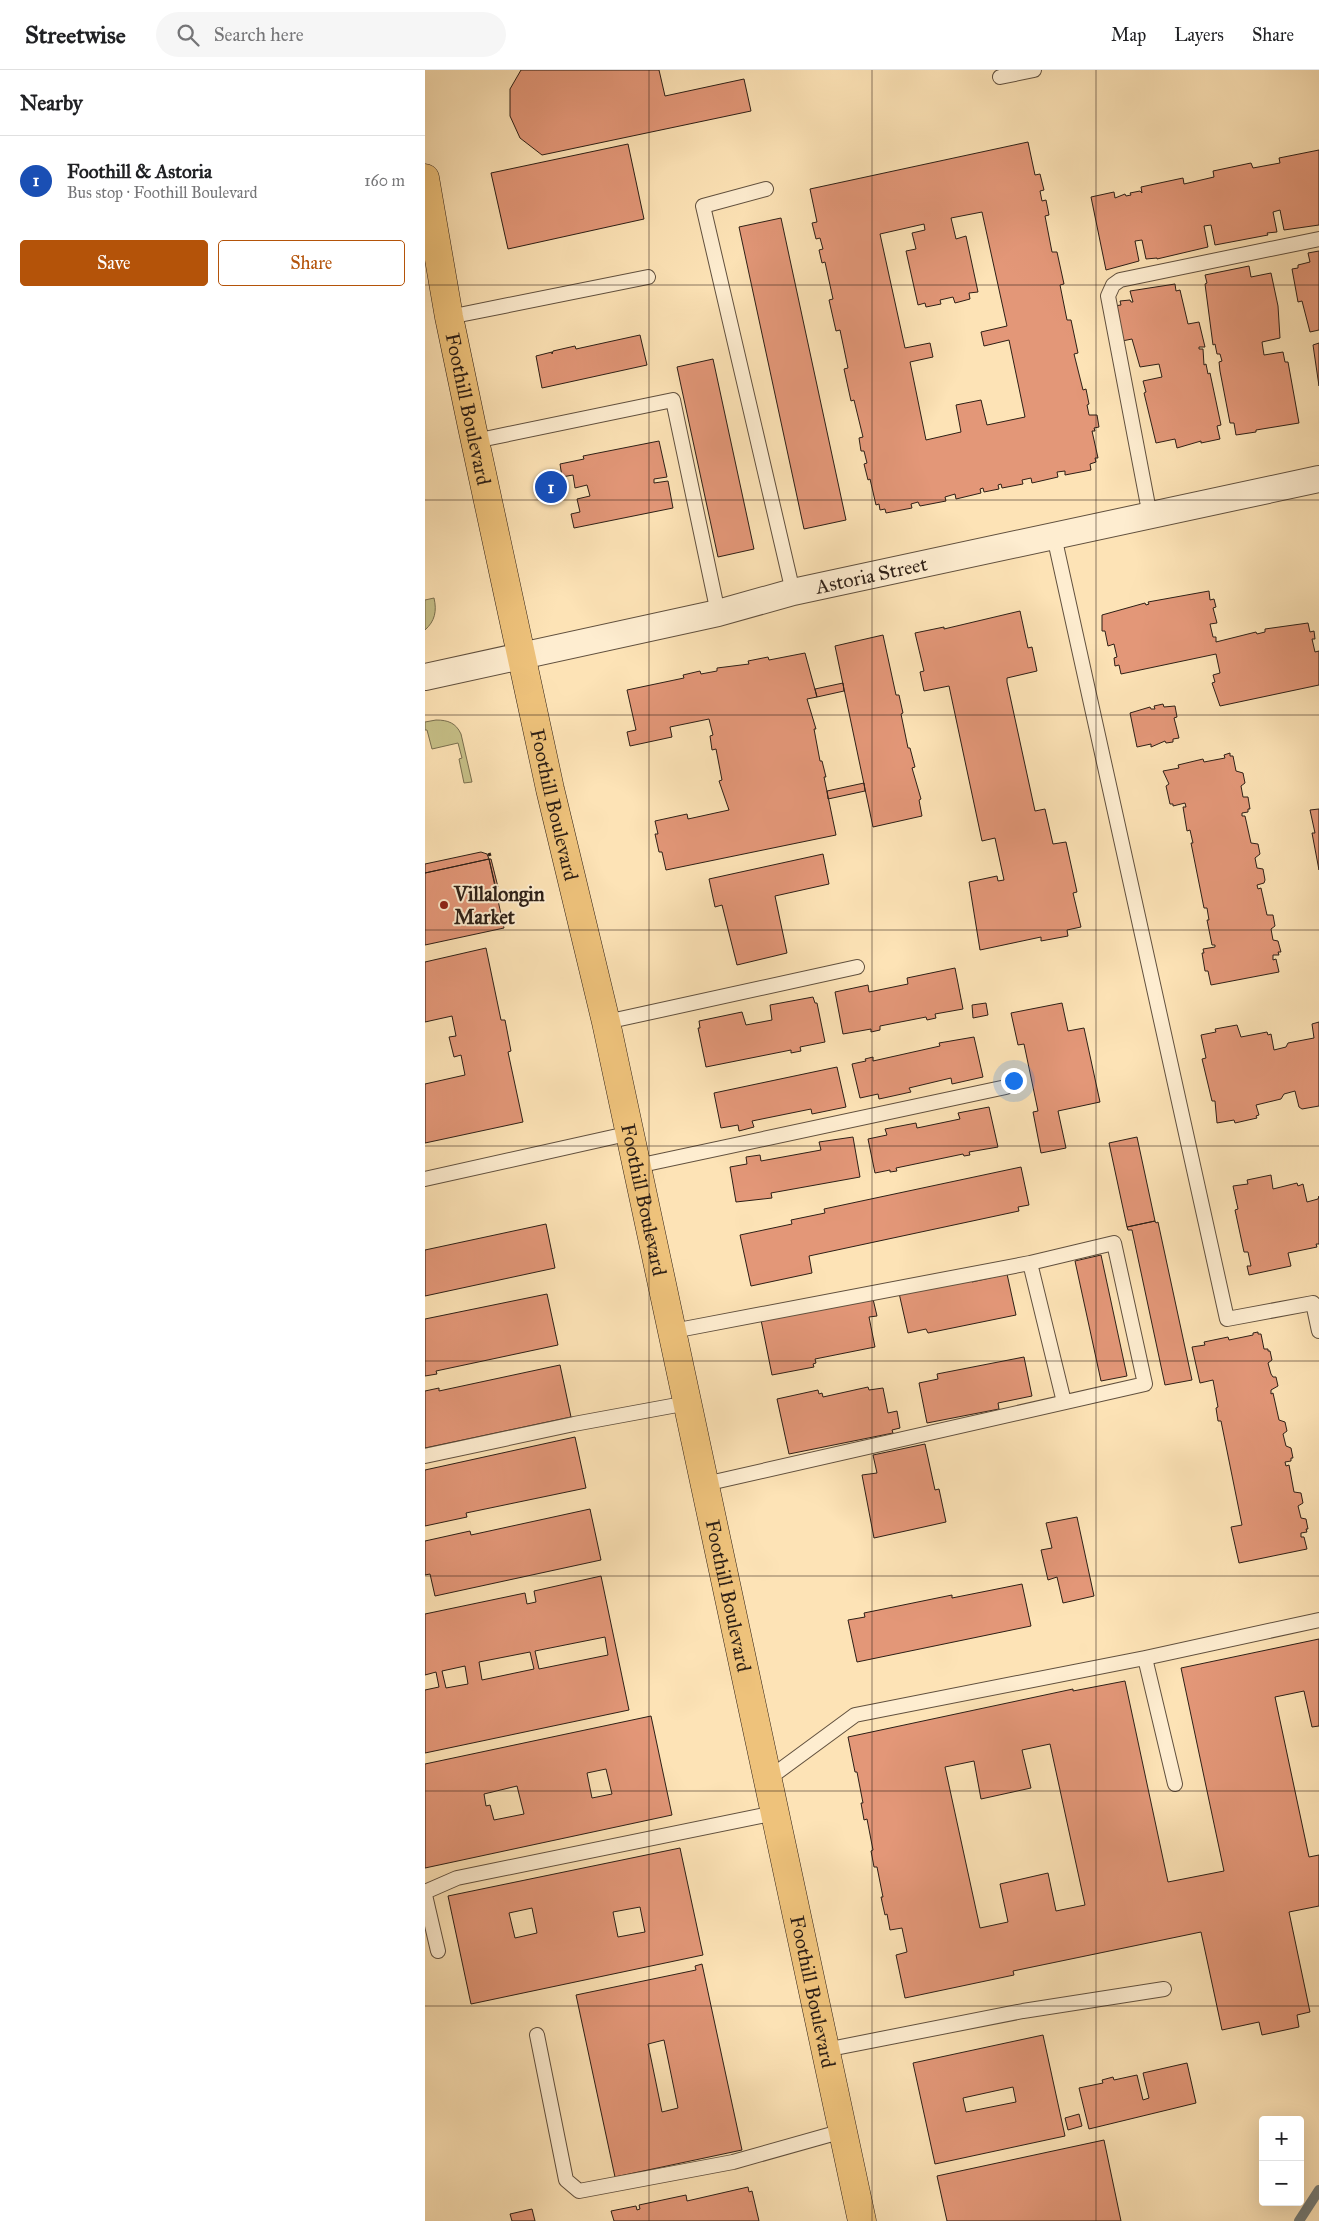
<!DOCTYPE html>
<meta charset="utf-8">
<style>
:root{--surface:#fff;--page:#f6f6f6;--text:#202124;--muted:#757577;--line:#e0e0e0;--accent:#b45309}
body{margin:0;font-family:"IM FELL Great Primer",serif;background:var(--page);color:var(--text)}
.controls{position:absolute;right:15px;bottom:15px;display:grid;overflow:hidden;border-radius:5px;box-shadow:0 5px 20px #0002}
.controls button{width:45px;height:45px;display:grid;place-items:center;padding:0;border:0;border-bottom:1px solid var(--line);background:var(--surface);color:var(--text);font:25px sans-serif}
.you{position:absolute;left:588px;top:1010px;width:18px;height:18px;margin:-12px;border:4px solid #fff;border-radius:50%;background:#1a73e8;box-shadow:0 0 0 8px #1a73e833}
.badge{display:grid;place-items:center;width:32px;height:32px;border-radius:50%;background:var(--accent);color:#fff;font-size:16px;font-weight:700}
.pin{position:absolute;translate:-50% -50%;border:2px solid #fff;box-shadow:0 1px 5px #0006}
.list{margin:0;padding:0;list-style:none}
h2{display:flex;justify-content:space-between;align-items:center;height:65px;margin:0;padding:0 20px;font-size:21px}
h2 small{font-size:16px;font-weight:400;color:var(--muted)}
.list li{display:grid;grid-template-columns:32px 1fr auto;gap:15px;align-items:center;box-sizing:border-box;height:90px;padding:0 20px;border-top:1px solid var(--line)}
.list b{display:block;font-size:19px;white-space:nowrap}
.list p{margin:0;font-size:16px;white-space:nowrap;color:var(--muted)}
.list em{font-size:16px;font-style:normal;color:var(--muted)}
.actions{display:flex;gap:10px;padding:15px 20px}
.actions a{flex:1;padding:11px 0;border:1px solid var(--accent);border-radius:5px;text-align:center;font-size:18px;color:var(--accent)}
.actions .main{background:var(--accent);color:#fff}
.icon{flex:none;width:28px;height:28px;fill:none;stroke:currentColor;stroke-width:2;stroke-linecap:round;stroke-linejoin:round}
.map{position:relative;flex:none;width:894px;height:2151px;overflow:hidden}
header{display:flex;align-items:center;gap:30px;box-sizing:border-box;height:70px;padding:0 25px;background:var(--surface);border-bottom:1px solid var(--line)}
header strong{font-size:24px}
nav{display:flex;gap:28px;margin-inline-start:auto;font-size:18px}
.search{width:350px;height:45px;background:var(--page);display:flex;align-items:center;gap:12px;box-sizing:border-box;padding:0 18px;border-radius:28px;color:var(--muted);font-size:19px}
main{display:flex}
aside{flex:1;background:var(--surface)}
.map>svg:first-child{display:block}
</style>
<header>
<strong>Streetwise</strong>
<div class="search"><svg class="icon" aria-label="search" viewBox="0 0 24 24"><circle cx="10" cy="10" r="6"/><path d="M15 15l6 6"/></svg>Search here</div>
<nav><a>Map</a><a>Layers</a><a>Share</a></nav>
</header>
<main>
<aside>
<h2>Nearby<small></small></h2>
<ul class="list">
<li><span class="badge" style="background:#1a4fb4">1</span><div><b>Foothill &amp; Astoria</b><p>Bus stop · Foothill Boulevard</p></div><em>160 m</em></li>
</ul>
<div class="actions"><a class="main">Save</a><a>Share</a></div>
</aside>
<div class="map">
<svg width="894" height="2151" viewBox="0 0 894 2151">
<rect width="100%" height="100%" fill="#fde3b6"/>
<filter id="stains"><feTurbulence type="fractalNoise" baseFrequency=".004" numOctaves="4"/><feColorMatrix values="0 0 0 0 .2 0 0 0 0 .09 0 0 0 0 .02 0 0 0 .5 -.17"/></filter>
<radialGradient id="worn" r=".72"><stop offset=".6" stop-color="#630" stop-opacity="0"/><stop offset="1" stop-color="#630" stop-opacity=".3"/></radialGradient>
<path fill="#c7c189" stroke="#7a7050" d="M9 528C12 541 10 551 0 560V530Z
M11 650C23 650 31 653 36 664L47 712 39 713 34 689 37 688 33 673 7 679 2 660H0V652Z"/>
<g fill="none" stroke-linecap="round" stroke-linejoin="round">
<path stroke="#767d78" stroke-width="10" d="M874 2151 894 2120"/>
</g>
<path fill="#e39778" stroke="#2d1f16" fill-rule="evenodd" d="M96 0H234L240 26 319 9 326 41 117 85 95 68 85 46V19Z
M603 72 610 105 615 104 619 120 615 121 617 131 621 130 624 145 620 146 627 182H632L639 214 635 215 642 250H646L653 283 649 284 658 320 661 319 664 334 662 335 664 345H672L674 357 669 358 670 361H667L673 388H670L671 392 665 394 666 400 640 405V401L632 402 633 407 607 413 606 408 597 410 598 414 577 418 576 414 573 415 574 419 559 422 558 418 555 419 556 423 531 429 530 424 520 427 521 431 495 436 493 432 486 434 487 438 461 443 460 439 455 440 454 434 451 435 445 409 443 410 439 394 442 393 439 381H436L434 368 438 367 429 330 426 331 419 299 423 298 415 260 411 261 404 230 408 229 400 192 397 193 394 180 398 179 395 168 391 169 387 153 392 152 385 119ZM557 142 582 256 556 262 559 276 584 270 600 347 562 355 556 330 531 335 536 362 501 370 485 292 508 287 505 273 480 278 455 164 499 154 500 160 487 163 491 179 481 181 493 235 500 233 501 237 516 234 515 230 528 227 530 233 545 229 544 223 553 222 541 166 531 169 526 148Z
M203 74 219 149 83 179 66 103Z
M894 80V155L859 160 855 140 848 142 852 162 842 163 843 165 790 175 786 155 779 156 783 177 732 189V188L721 189 717 170 710 171 714 191 681 200 666 127 689 122 690 128 700 124 701 126 706 125 705 123 715 121 717 123 716 117 758 108 759 114 789 107 788 101 826 93 828 98 855 93 854 88Z
M356 148 421 450 379 459 314 157Z
M894 181V260L885 262 877 231 873 232 867 199 873 198V195L885 192 883 183Z
M824 196 826 207 846 203 853 236 855 268 837 272 839 285 858 282 860 292H863L874 353 831 360V362L811 365 809 353H805L795 301 794 292 797 291 795 284H792L790 274 788 275 780 214 782 213 780 205Z
M750 214 751 221 755 220 763 254 774 252 780 277H774V279H778L779 295 781 294 783 304 785 303 796 355 792 356 795 369 776 373V371L752 378 750 369 731 373 719 323 721 322 718 311 737 307 734 294 715 297 707 269 697 271 689 236 696 235 695 231 705 230 706 232H708L705 221Z
M215 265 222 295 117 318 111 286 127 282V284L128 281 150 276 151 279Z
M894 273V316L888 275Z
M288 289 329 479 293 487 252 297Z
M234 371 242 407 229 409V413L243 411 248 438 149 458 146 444 155 442 152 429 165 426 162 415 150 418 148 405 137 407 135 394 159 389 158 386Z
M784 521 785 530 789 529 791 537 788 538 792 553 785 554 788 567H791V572L831 562 832 564 840 562V559L883 553 885 562 889 561 890 569H887L890 582 894 581V615L795 636 787 613 790 612 788 605 795 603 791 584 696 604 694 595 690 596 689 588 692 587 689 574 683 576 680 561H677V545L720 533 721 535 724 534 723 532Z
M595 541 603 578 607 577 612 601 582 608V612L610 741 620 739 628 774 641 772 652 822 648 823 656 857 642 860 643 866 616 871V867L555 880 544 812 572 806 573 811 579 810 570 768 557 771 524 616 499 621 495 602 499 601 490 563 519 557V559Z
M458 565 471 625H474L478 643 476 644 483 678H485L490 697 487 698 496 729 494 730 497 746 448 757 410 576Z
M380 583 392 627 382 629 391 659H389L395 691H397L401 707H399L411 765 241 800 237 782H234L230 764H233L230 751 262 744 263 749 304 740 294 711 297 710 291 679 287 680 285 666 288 665 284 649 245 657 247 667 205 676 202 662 211 660 202 620 259 608 258 605 275 601 276 604 292 601V598L324 594 323 591 343 587 344 590Z
M418 613 419 621 392 627 390 619Z
M738 634 739 637 750 636 752 647 749 648 754 668 748 669V672L741 673 740 671 726 677V674L712 677 705 643 725 637 726 639H730L729 636Z
M805 683V686H808L811 701 818 703 820 713 816 716 818 727H823L825 739H823V742L817 743V746H820L826 773 833 774 835 784 830 788 832 798 838 799 840 810 839 813 832 815 833 819 836 818 842 845H848L850 856 846 859 848 870 853 871 856 882H853L854 885H848V890L851 889 854 902 786 915 783 901H780L777 883H779L778 879 790 877V875H787L782 850H784L782 838H779L766 773H768L765 760 762 761 758 737H761L760 733 748 736V734H745L741 716 744 714 738 701 754 698 753 695 778 689 779 692 800 688 799 685Z
M439 713 440 721 403 729 402 721Z
M894 739V800L887 763H890L885 740Z
M56 782 62 784 64 789 0 803V794Z
M398 784 404 814 350 826 362 883 312 895 297 835 290 837 284 809Z
M64 789 79 858 0 875V803Z
M64 789H66L73 817 71 818Z
M61 878 76 950H80L86 981 83 982 98 1052 0 1073V1014L40 1005 36 985 29 987 24 967 31 966 27 946 0 952V892Z
M530 898 538 939 510 944 511 948 502 950 501 947 455 956V960L446 962V959L418 964 410 922 443 915 444 922 483 914 482 908Z
M388 927 390 933H392L400 972 375 977 376 981 366 983V980L281 997 273 958H275L274 951 317 942 321 955 347 950 345 935Z
M561 933 563 945 548 948 547 935Z
M637 933 643 961 659 958 675 1032 633 1041 641 1078 616 1083 608 1042 613 1041 599 974 593 975 586 943Z
M894 952V1036L877 1039 874 1037 870 1021 859 1024 856 1029 831 1035 834 1045 831 1046 832 1048 810 1053 809 1050 792 1053 790 1031H787L777 989 781 988 776 965 791 962 790 959 812 955 816 967 842 962 843 965 846 964 849 980 861 977 863 973 889 968 887 954Z
M549 967 558 1007 527 1014 526 1008 484 1018 486 1022 454 1029 453 1024 435 1028 427 994 441 991 440 989 448 987V991L515 976 514 973Z
M412 997 421 1037 387 1044 386 1039 327 1051 329 1057 314 1061 313 1055 296 1058 289 1023Z
M564 1037 573 1077 544 1082 545 1085 539 1086 538 1084 471 1098 472 1101 465 1102V1100L450 1103 443 1069 462 1065 460 1059 491 1053 492 1058 535 1049 533 1043Z
M428 1067 435 1107 346 1123 347 1128 311 1132 305 1097 322 1094 321 1087 335 1085 336 1091 396 1080 394 1072Z
M712 1067 730 1151 702 1157 684 1073Z
M596 1097 604 1135 593 1137 594 1141 384 1186 387 1203 326 1216 315 1165 367 1154 366 1150 400 1143 399 1139Z
M846 1105 848 1119 872 1113 873 1116 878 1114 882 1132 893 1129 894 1126V1174H891L892 1177 863 1183 866 1196 824 1205 822 1196H826L823 1182H819L810 1140 813 1139 808 1116 823 1114 822 1110Z
M730 1151 731 1153 733 1152 767 1310 740 1315 707 1160H703L702 1157Z
M121 1154 130 1198 0 1226V1180Z
M676 1185 702 1306 676 1311 650 1191Z
M582 1204 591 1245 503 1263 501 1259 483 1263 474 1223 546 1207 547 1212Z
M122 1224 133 1275 11 1301 12 1304 0 1306V1249Z
M448 1229 452 1246 444 1247 450 1277 390 1289 391 1293 388 1294 389 1297 347 1305 336 1250Z
M833 1262V1264H836L839 1279H843V1281H845L847 1290 843 1293 846 1304 848 1307H851L853 1316 846 1320V1324L848 1323 854 1350 860 1352 862 1361 858 1364 861 1376 866 1378 868 1388H866V1391L860 1392 861 1396 864 1395 869 1422 876 1423 878 1433 873 1436 876 1448 881 1449 883 1459H881L882 1462 876 1463V1467H879L882 1479 814 1493 806 1457 817 1455 796 1351H793L791 1338 793 1337 788 1310 775 1313 767 1277 780 1275 779 1272 803 1267 804 1270 828 1265V1263Z
M599 1287 607 1326 573 1333 574 1339 502 1353 494 1313 513 1309 512 1304Z
M135 1295 146 1347 0 1378V1321L14 1318V1321Z
M443 1317 444 1320 458 1318 463 1343 472 1341 475 1358 467 1360 468 1363 364 1384 352 1329 393 1320 394 1324 397 1323 398 1327Z
M150 1367 161 1418 41 1443 42 1447 0 1456V1400Z
M500 1374 510 1420 514 1419 521 1452 449 1468 437 1405 452 1403 448 1385Z
M165 1439 176 1490 10 1526 5 1504 0 1505V1471L45 1461 46 1465Z
M652 1447 669 1526 638 1533 632 1507 623 1510 616 1480 627 1478 621 1453Z
M176 1506 204 1640 0 1683V1620L14 1617 11 1602 0 1605V1544L100 1523 102 1534 111 1532 109 1521ZM180 1567 183 1585 114 1599 110 1581ZM105 1582 109 1599 57 1610 54 1592ZM40 1596 43 1614 21 1618 17 1601Z
M597 1514 606 1556 432 1592 423 1550 440 1547 439 1543 527 1525V1528Z
M894 1569V1656L887 1657 879 1621 850 1627 884 1787 894 1785V1836L864 1842 885 1942 872 1945 874 1957 837 1965 834 1952 797 1960 776 1862 588 1901 589 1905 480 1928 471 1885 482 1882 477 1858 465 1860 462 1844 460 1845 456 1827H458L452 1797H449L446 1781 448 1780 442 1749 439 1750 436 1733H438L432 1702H430L423 1667 648 1619V1621L700 1611 743 1812 799 1801 756 1598ZM625 1674 660 1835 631 1841 623 1803 575 1814 583 1852 555 1858 520 1697 549 1691 556 1729 606 1718 597 1680Z
M226 1646 247 1745 0 1798V1694ZM181 1699 187 1724 167 1728 162 1703ZM92 1716 99 1744 69 1750 65 1735 61 1736 59 1724Z
M255 1778 278 1885 46 1934 23 1826ZM215 1837 220 1862 193 1867 188 1842ZM107 1838 112 1863 90 1868 84 1843Z
M277 1894 317 2080 190 2107 151 1925 271 1900 270 1896ZM239 1970 253 2038 237 2042 223 1974Z
M618 1965 640 2066 510 2094 488 1993ZM588 2017 591 2032 541 2042 538 2028Z
M762 1993 771 2033 664 2059 654 2018 678 2013 677 2010 688 2007 689 2010 712 2005 718 2030 724 2028 718 2003Z
M654 2044 657 2056 643 2060 640 2048Z
M679 2070 696 2151H522L512 2106Z
M323 2117 324 2122 327 2121 334 2151H189L186 2141 211 2136 212 2140 215 2139 214 2135 261 2125 262 2131Z
M107 2139 110 2151H87L85 2144Z"/>
<g fill="none" stroke-linecap="round" stroke-linejoin="round">
<defs>
<path id="lane" d="M575 7 609 0
M341 119 278 136 368 522
M24 247 223 207
M50 371 248 330 293 543
M725 446 683 226 688 215 695 210 894 169
M629 466 802 1249 888 1233 894 1261
M181 952 432 897
M212 1096 581 1017
M0 1109 206 1063
M605 1193 639 1332
M248 1261 605 1193 689 1173 720 1314 280 1414
M0 1386 149 1354 263 1333
M720 1588 750 1714
M343 1709 430 1645 720 1588 894 1550
M0 1822 32 1808 350 1743
M0 1825 13 1881
M112 1965 141 2110 154 2121 308 2092 418 2061
M400 1980 598 1941 739 1919"/>
<g id="street">
<path id="s1" d="M0 607 293 543 368 522 894 409"/>
</g>
<g id="primary">
<path id="s2" d="M0 108 24 247 47 357 125 719 181 952 437 2151"/>
</g>
</defs>
<use href="#lane" stroke="#61503e" stroke-width="16"/>
<use href="#street" stroke="#61503e" stroke-width="28"/>
<use href="#primary" stroke="#2d1f16" stroke-width="29"/>
<path stroke="#2d1f16" stroke-width="3" stroke-dasharray="4 2.5" stroke-linecap="butt" d="M63 785 66 784"/>
<use href="#lane" stroke="#feedd0" stroke-width="14"/>
<use href="#street" stroke="#feedd0" stroke-width="26"/>
<use href="#primary" stroke="#eec27b" stroke-width="28"/>
</g>
<path fill="none" stroke="#2d1f16" stroke-width="1" stroke-opacity="0.55" d="M224 0V2151M447 0V2151M671 0V2151M0 215H894M0 430H894M0 645H894M0 860H894M0 1076H894M0 1291H894M0 1506H894M0 1721H894M0 1936H894"/>
<circle fill="#8f2418" stroke="#feedd0" stroke-width="2" cx="19" cy="835" r="5"/>
<g text-anchor="middle" dominant-baseline="central" stroke-width="4" stroke-linejoin="round" paint-order="stroke">
<g font-size="20" fill="#2d1f16" stroke="#feedd0">
<text stroke="none"><textPath href="#s2" startOffset="235">Foothill Boulevard</textPath></text>
<text stroke="none"><textPath href="#s1" startOffset="458">Astoria Street</textPath></text>
<text stroke="none"><textPath href="#s2" startOffset="640">Foothill Boulevard</textPath></text>
<text stroke="none"><textPath href="#s2" startOffset="1045">Foothill Boulevard</textPath></text>
<text stroke="none"><textPath href="#s2" startOffset="1450">Foothill Boulevard</textPath></text>
<text stroke="none"><textPath href="#s2" startOffset="1855">Foothill Boulevard</textPath></text>
</g>
<g font-size="20" font-weight="bold" fill="#2d1f16" stroke="#feedd0" text-anchor="start">
<text x="29" y="824">Villalongin<tspan x="29" dy="23">Market</tspan></text>
</g>
</g>
<rect width="100%" height="100%" filter="url(#stains)"/>
<rect width="100%" height="100%" fill="url(#worn)"/>
</svg>
<div class="controls">
<button>+</button>
<button>−</button>
</div>
<div class="you"></div>
<div class="pin badge" style="left:126px;top:417px;background:#1a4fb4">1</div>
</div>
</main>
